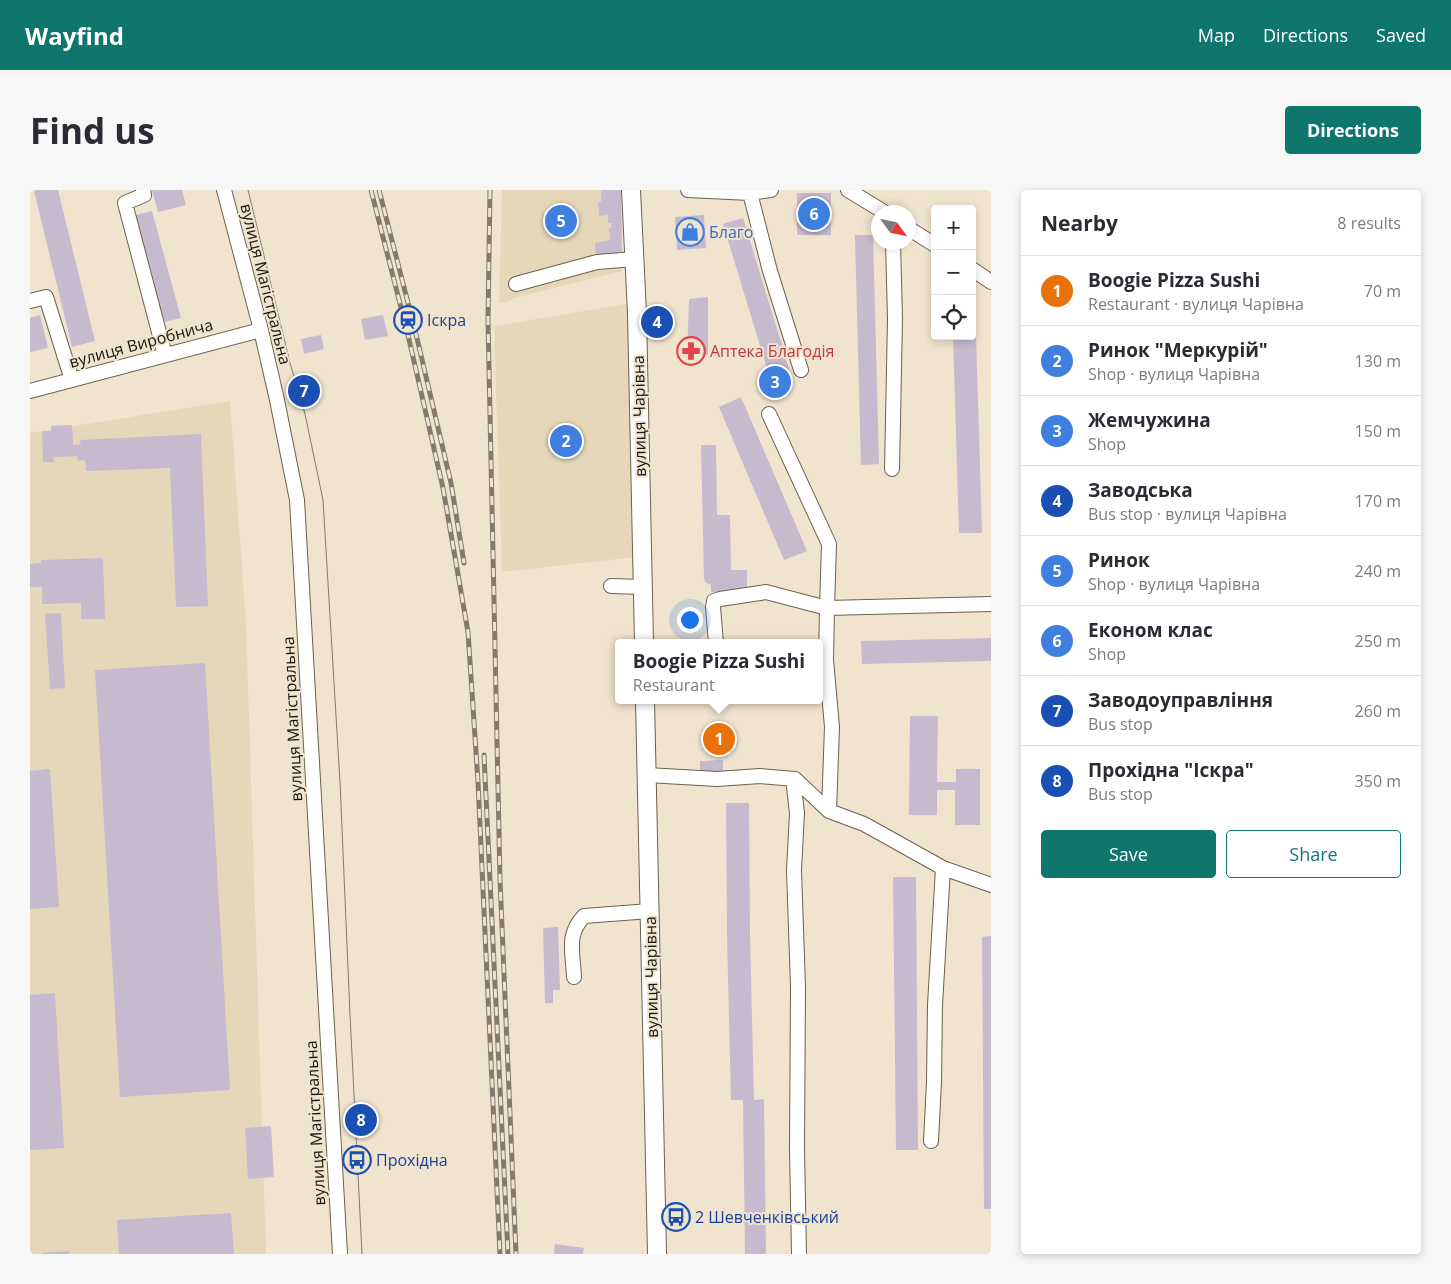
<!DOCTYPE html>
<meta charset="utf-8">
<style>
:root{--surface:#fff;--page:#f7f7f7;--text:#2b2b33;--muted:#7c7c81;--line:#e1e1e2;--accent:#0f766e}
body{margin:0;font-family:"Open Sans",sans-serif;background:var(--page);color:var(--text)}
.controls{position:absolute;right:15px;top:15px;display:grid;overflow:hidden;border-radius:5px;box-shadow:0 2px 8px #0003}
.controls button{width:45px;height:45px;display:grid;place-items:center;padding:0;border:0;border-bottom:1px solid var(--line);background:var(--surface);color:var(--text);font:25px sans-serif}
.compass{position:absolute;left:841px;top:15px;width:45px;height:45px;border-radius:50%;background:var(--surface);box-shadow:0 2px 8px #0003;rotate:123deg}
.you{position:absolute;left:659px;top:429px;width:18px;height:18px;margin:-12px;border:4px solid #fff;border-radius:50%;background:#1a73e8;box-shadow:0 0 0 8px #1a73e833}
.badge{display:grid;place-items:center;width:32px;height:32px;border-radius:50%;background:var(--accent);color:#fff;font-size:16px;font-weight:700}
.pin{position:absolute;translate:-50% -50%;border:2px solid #fff;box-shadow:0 1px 5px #0006}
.popup{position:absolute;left:585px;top:449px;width:208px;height:65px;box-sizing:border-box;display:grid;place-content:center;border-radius:5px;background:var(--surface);filter:drop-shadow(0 1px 4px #0005);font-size:16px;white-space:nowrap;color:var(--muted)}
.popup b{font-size:19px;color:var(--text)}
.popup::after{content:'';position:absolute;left:50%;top:100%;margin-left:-10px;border:10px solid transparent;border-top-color:var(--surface)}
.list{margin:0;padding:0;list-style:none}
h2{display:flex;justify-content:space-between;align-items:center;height:65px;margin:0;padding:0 20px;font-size:21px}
h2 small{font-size:16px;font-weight:400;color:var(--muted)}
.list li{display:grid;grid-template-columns:32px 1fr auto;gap:15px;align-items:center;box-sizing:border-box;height:70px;padding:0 20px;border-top:1px solid var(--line)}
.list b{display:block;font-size:19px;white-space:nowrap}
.list p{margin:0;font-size:16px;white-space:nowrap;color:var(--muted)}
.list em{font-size:16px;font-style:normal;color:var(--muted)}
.actions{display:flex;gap:10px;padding:15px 20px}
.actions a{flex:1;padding:11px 0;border:1px solid var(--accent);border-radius:5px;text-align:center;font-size:18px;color:var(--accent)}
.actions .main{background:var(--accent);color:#fff}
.icon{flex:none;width:28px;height:28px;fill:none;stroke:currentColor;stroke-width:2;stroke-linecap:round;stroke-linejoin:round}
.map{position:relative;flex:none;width:961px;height:1064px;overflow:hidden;border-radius:5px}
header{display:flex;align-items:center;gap:30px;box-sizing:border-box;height:70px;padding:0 25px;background:var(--accent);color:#fff}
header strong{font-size:24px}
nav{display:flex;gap:28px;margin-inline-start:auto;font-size:18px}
.intro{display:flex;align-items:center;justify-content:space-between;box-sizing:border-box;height:120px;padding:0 30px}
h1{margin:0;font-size:35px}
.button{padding:12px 22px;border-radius:5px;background:var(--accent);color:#fff;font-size:18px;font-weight:700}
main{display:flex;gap:30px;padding:0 30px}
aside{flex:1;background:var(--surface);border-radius:5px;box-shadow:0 2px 8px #0003}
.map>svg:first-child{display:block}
</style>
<header>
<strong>Wayfind</strong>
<nav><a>Map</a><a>Directions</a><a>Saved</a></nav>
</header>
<div class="intro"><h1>Find us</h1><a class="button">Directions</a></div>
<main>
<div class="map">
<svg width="961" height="1064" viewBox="0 0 961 1064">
<rect width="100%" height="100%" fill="#f0e4cf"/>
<path fill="#e6d7bb" d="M472 0H591L592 81 484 108 479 112 469 113Z
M601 113 606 367 472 382 464 136Z
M200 211 216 433 236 1064H0V243Z"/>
<path fill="#c6bace" d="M8 0H28L65 151 42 157 4 1Z
M122 0H152L156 15 128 22Z
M571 0H591L592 62 566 67 565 53 580 50 579 38H581V33H578V25L569 26V18L568 17V12H571Z
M767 3H801V45H767Z
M122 21 151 128 130 133 101 26Z
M674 25 676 58 647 60 645 27Z
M713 28 762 188 742 195 693 34Z
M825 45H843L849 274 831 275Z
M678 107V165L657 167 659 109Z
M942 111H945L952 343H929L923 146H942Z
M10 125 18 158 0 162V128Z
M353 125 358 146 335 150 331 129Z
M291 145 294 159 274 164 271 149Z
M711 207 777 361 754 370 689 217Z
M42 235 43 255 51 254 50 250 171 244 178 416 146 417 140 278 56 281 55 270 48 271 47 266 23 267 24 272H13L12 241H21V236Z
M671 255H686L687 325H700L701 380H717V401L681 402V395L675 392 674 388Z
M73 368 75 429H51V413L12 414V397H0V374L11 373V370Z
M31 423 35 498 20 499 15 424Z
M961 448V471L832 474 831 451Z
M175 473 200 900 90 907 65 480Z
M880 526H908L907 592H926V579H950V635H925V600H907V625H879Z
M693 570V584L670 585V571Z
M20 579 29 717 0 719V581Z
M696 613H719L720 745 724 910 734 909 736 1064H715L713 910H701L697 746Z
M863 687H886L888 960H866Z
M528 737 530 800H523V813H515L513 738Z
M961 746V1019H954L952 747Z
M25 803 34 958 0 960V805Z
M241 936 244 987 218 989 215 938Z
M201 1023 204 1064H89L87 1030Z
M525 1054 554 1058 553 1064H524Z
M39 1061V1064H12V1063Z"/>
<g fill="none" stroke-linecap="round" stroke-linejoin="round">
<defs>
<path id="minor" d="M113 0 114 5 95 13 135 165
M194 0 231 140 247 210 267 310 310 1064
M658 0 720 3 741 0
M818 0 854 22
M720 3 740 81 771 180
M878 38 905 55
M942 79 961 92
M486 94 567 72 605 69
M0 111 16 107 42 190
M0 201 231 140
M862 279 865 129 863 52
M581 396 613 397
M686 453 683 417 684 411 690 409 736 402 797 418 799 354 739 224
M617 585 687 589 730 586 765 589 799 621 802 537 796 470 797 418 961 414
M765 589 764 597 767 623 764 680 768 797 767 959 769 1064
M799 621 834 634 913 678 905 815 904 892 901 951
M913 678 961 695
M544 787C543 762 536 745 554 726L620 721"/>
<path id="major" d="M601 0 607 123 614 453
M615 510 627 1064"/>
</defs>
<use href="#minor" stroke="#6b614f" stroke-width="16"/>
<use href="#major" stroke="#6b614f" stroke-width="20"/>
<use href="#minor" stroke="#fff" stroke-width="14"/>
<use href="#major" stroke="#fff" stroke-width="18"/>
<path stroke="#827a6c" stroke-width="1" d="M218 0 260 173 275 224 293 310 310 592 320 825 332 1064"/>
<defs>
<path id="rail" d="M341 0 378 145 413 298 438 442 448 592 470 1064
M349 0 386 144 421 293 434 373
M460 0 458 131 470 690 486 1064
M454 565 478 1064"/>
</defs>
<use href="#rail" stroke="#827a6c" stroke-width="5"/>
<use href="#rail" stroke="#f0e4cf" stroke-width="3" stroke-dasharray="9" stroke-linecap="butt"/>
</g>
<defs>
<symbol id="shop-ring" viewBox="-11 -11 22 22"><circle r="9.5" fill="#f0e4cf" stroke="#3f7fe0" stroke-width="1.5"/><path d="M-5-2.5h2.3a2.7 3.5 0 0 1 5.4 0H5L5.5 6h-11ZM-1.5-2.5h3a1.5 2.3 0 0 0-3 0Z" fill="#3f7fe0"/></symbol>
<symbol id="station-ring" viewBox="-11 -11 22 22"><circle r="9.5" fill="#f0e4cf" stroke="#1a4fb4" stroke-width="1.5"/><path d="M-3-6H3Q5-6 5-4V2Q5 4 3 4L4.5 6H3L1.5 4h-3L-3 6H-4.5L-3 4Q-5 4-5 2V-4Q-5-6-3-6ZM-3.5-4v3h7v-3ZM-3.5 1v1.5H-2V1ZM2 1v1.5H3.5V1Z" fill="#1a4fb4"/></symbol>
<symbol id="pharmacy-ring" viewBox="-11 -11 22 22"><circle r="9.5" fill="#f0e4cf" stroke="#e0444e" stroke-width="1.5"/><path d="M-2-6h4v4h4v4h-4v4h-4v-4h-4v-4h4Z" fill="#e0444e"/></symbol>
<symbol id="bus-ring" viewBox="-11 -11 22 22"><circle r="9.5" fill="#f0e4cf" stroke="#1a4fb4" stroke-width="1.5"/><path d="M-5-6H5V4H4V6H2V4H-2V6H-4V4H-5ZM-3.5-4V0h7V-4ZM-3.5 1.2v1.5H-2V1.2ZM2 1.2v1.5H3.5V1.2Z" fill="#1a4fb4"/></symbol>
</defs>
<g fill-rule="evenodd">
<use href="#shop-ring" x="644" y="26" width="32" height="32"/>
<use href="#station-ring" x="362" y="114" width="32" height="32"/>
<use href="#pharmacy-ring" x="645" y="145" width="32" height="32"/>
<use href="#bus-ring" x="311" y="954" width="32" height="32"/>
<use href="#bus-ring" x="630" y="1011" width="32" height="32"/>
</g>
<g text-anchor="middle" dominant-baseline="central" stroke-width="4" stroke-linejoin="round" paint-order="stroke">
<g font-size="16" fill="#366cbe" stroke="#f0e4cf" text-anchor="start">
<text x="679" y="42">Благо</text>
</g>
<g font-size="16" fill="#18150d" stroke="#f0e4cf">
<text transform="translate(236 94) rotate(76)">вулиця Магістральна</text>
<text transform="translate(111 153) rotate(-15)">вулиця Виробнича</text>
<text transform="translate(609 226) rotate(-91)">вулиця Чарівна</text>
<text transform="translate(262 529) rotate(-93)">вулиця Магістральна</text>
<text transform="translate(621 787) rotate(-91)">вулиця Чарівна</text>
<text transform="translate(285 933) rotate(-93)">вулиця Магістральна</text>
</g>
<g font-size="16" fill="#164399" stroke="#f0e4cf" text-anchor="start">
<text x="397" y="130">Іскра</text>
<text x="346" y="970">Прохідна</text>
<text x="665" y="1027">2 Шевченківський</text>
</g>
<g font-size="16" fill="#be3a42" stroke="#f0e4cf" text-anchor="start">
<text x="680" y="161">Аптека Благодія</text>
</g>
</g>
</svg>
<div class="controls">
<button>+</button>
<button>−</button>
<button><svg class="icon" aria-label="locate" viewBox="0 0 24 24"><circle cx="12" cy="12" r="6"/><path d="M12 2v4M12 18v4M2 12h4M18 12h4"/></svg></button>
</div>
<svg class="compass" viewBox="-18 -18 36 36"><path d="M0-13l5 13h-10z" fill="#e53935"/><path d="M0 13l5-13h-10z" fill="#7c7c81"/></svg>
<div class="you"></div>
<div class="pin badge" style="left:689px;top:549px;background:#e8710a">1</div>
<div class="popup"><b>Boogie Pizza Sushi</b>Restaurant</div>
<div class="pin badge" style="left:536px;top:251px;background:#3f7fe0">2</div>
<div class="pin badge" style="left:745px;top:192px;background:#3f7fe0">3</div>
<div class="pin badge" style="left:627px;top:132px;background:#1a4fb4">4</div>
<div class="pin badge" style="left:531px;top:31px;background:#3f7fe0">5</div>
<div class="pin badge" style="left:784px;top:24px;background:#3f7fe0">6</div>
<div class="pin badge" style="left:274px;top:201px;background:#1a4fb4">7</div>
<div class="pin badge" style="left:331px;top:930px;background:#1a4fb4">8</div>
</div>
<aside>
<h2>Nearby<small>8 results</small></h2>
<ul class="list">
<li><span class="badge" style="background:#e8710a">1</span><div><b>Boogie Pizza Sushi</b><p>Restaurant · вулиця Чарівна</p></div><em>70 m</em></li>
<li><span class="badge" style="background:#3f7fe0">2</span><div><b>Ринок &quot;Меркурій&quot;</b><p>Shop · вулиця Чарівна</p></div><em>130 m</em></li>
<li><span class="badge" style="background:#3f7fe0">3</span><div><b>Жемчужина</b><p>Shop</p></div><em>150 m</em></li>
<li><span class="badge" style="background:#1a4fb4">4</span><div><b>Заводська</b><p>Bus stop · вулиця Чарівна</p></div><em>170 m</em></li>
<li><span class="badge" style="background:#3f7fe0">5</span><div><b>Ринок</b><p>Shop · вулиця Чарівна</p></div><em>240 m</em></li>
<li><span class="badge" style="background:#3f7fe0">6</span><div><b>Економ клас</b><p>Shop</p></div><em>250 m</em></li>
<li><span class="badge" style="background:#1a4fb4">7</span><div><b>Заводоуправління</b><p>Bus stop</p></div><em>260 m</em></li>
<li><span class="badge" style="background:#1a4fb4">8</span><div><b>Прохідна &quot;Іскра&quot;</b><p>Bus stop</p></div><em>350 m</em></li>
</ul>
<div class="actions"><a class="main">Save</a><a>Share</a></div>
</aside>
</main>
